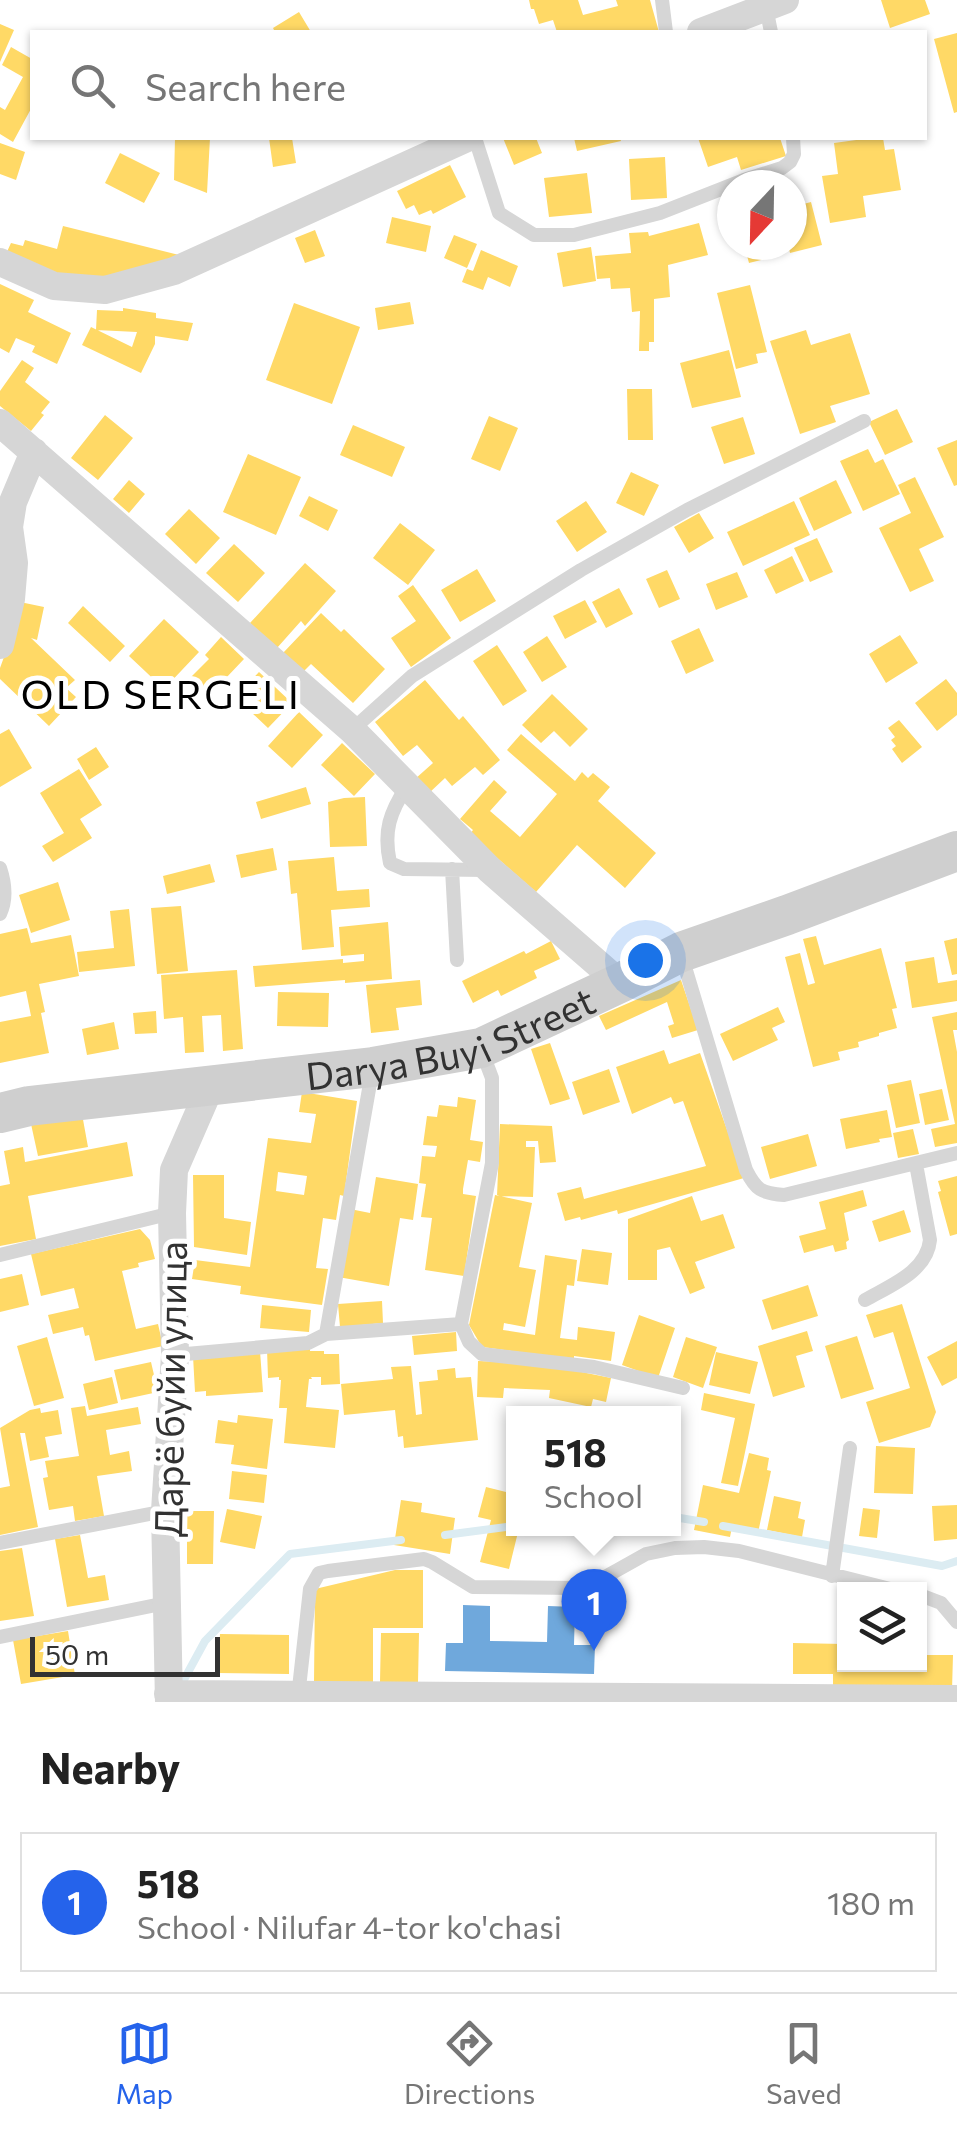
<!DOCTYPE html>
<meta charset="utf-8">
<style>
:root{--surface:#fff;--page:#f2f2f2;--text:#222;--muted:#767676;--line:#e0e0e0;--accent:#2563eb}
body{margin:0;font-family:Commissioner,sans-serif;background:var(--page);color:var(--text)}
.controls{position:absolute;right:30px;bottom:30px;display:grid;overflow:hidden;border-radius:0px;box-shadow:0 2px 8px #0004}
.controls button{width:90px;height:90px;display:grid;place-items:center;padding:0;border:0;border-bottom:2px solid var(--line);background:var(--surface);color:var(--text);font:50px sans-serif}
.compass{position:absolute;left:717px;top:170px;width:90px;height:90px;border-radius:50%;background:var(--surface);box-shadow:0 2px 8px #0004;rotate:202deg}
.scale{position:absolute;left:30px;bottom:25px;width:190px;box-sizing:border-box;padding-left:10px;border:5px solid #323232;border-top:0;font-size:28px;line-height:35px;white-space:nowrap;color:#323232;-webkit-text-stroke:8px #fff;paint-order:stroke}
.you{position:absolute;left:645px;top:960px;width:35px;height:35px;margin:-25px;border:8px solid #fff;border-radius:50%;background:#1a73e8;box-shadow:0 0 0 15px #1a73e833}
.badge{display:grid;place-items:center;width:65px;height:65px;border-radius:50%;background:var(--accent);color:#fff;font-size:32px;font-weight:700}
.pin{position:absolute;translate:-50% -82px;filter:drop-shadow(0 2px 5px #0008)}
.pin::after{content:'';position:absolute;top:52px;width:35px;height:30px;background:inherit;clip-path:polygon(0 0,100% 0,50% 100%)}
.popup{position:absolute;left:506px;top:1406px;width:175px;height:130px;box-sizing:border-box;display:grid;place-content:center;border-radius:0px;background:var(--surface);filter:drop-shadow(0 2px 8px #0005);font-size:32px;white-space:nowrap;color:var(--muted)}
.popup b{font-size:38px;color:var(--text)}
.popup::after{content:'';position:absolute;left:50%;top:100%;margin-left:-20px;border:20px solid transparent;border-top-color:var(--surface)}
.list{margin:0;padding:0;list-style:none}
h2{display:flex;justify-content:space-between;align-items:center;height:130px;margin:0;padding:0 40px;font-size:42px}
h2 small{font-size:32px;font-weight:400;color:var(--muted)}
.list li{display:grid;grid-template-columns:65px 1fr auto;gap:30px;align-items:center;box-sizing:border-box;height:140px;margin:0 20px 20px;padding:0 20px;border:2px solid var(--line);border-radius:0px}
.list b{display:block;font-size:38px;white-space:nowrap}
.list p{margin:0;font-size:32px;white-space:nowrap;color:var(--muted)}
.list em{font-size:32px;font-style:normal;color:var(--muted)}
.icon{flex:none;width:55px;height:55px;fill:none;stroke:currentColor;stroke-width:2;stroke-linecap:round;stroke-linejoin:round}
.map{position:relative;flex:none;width:957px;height:1702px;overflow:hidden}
.search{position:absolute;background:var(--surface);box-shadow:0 2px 8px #0004;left:30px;right:30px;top:30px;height:110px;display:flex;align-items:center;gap:25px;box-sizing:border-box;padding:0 35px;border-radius:0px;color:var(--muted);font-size:38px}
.sheet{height:290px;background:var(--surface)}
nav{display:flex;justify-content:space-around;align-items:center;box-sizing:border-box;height:140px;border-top:2px solid var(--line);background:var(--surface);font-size:28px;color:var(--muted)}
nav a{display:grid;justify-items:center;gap:5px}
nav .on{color:var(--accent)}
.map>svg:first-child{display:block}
</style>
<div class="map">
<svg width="957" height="1702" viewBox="0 0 957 1702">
<rect width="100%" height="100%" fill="#fff"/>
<path fill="#ffd966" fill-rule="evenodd" d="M529 0H578L583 15 618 6 616 0H650L659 32H557L553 20 539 24 534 9H531Z
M881 0H925L930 14 890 28Z
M299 12 311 32H275L273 28Z
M0 24 14 30 0 62Z
M957 33V112L954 113 934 39Z
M11 47 32 59V107L13 142 0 134V107L5 110 23 77 2 65Z
M175 138H210L207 193 174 180Z
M269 138H292L296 163 273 167Z
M503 138H536L542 153 514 165Z
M574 138H620L621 141 577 151Z
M698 138H745V140L752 138H780L786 156 741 170 737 157 708 167Z
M871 138H883L885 150 894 149 901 190 863 196 866 217 830 223 822 176 838 174 834 143Z
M0 143 25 152 16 180 0 174Z
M120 153 160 173 144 203 105 183Z
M665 157 667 198 631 200 629 159Z
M450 165 466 197 433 214 431 210 419 215 414 205 406 209 397 191Z
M587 173 592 213 549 217 544 178Z
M811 202 822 245 790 253 788 245H792V207Z
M392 217 431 226 426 252 386 243Z
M699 223 708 255 668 265 670 297 654 299V342H649V351H639L640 311 632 312 630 288 611 289 610 278 597 279 595 256 631 253 629 233 648 232 649 236Z
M63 226 179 255 148 272 70 281 5 256 11 243 23 246 25 240 57 249Z
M315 230 325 256 305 263 295 238Z
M454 235 477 244 467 268 444 258Z
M744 245H778L780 255 749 263Z
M591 247 596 281 563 287 557 253Z
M481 250 518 266 510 287 488 277 483 290 462 282 467 269 473 271Z
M0 284 34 300 28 312 71 333 57 364 32 352 35 346 16 338 9 353 0 348Z
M750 285 767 352 756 354 758 363 736 369 717 293Z
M410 302 414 324 378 330 375 308Z
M294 303 360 327 332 404 266 380Z
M123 308 156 313V318L193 323 188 341 155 336V344L141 373 82 345 91 327 132 347 137 332 96 330 97 310 123 311Z
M806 330 811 345 850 333 870 394 830 406 836 422 800 434 770 341Z
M729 350 741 397 692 408 680 363Z
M22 360 34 368 25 382 50 402 41 413 44 415 31 431 0 406V391Z
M627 389H652L653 440H628Z
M897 409 913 442 885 455 869 422Z
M105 415 133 438 98 480 71 458Z
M489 416 518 428 500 471 471 459Z
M743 417 755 454 724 464 711 427Z
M353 425 405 447 392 477 340 455Z
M957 440V485L954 486 937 448Z
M868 449 875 463 883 459 900 494 863 511 840 461Z
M248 454 301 477 276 535 223 512Z
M631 472 659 485 644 516 616 503Z
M915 477 944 537 919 549 934 581 910 592 879 528 911 513 898 485Z
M129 480 145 494 129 513 113 499Z
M836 480 852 513 814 531 799 498Z
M309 496 338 510 328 531 299 516Z
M586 501 607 532 577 552 556 521Z
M794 501 810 535 743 566 727 532Z
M189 509 220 538 196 564 165 534Z
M699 513 714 538 689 553 674 527Z
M400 523 435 550 408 585 373 558Z
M817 538 833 572 810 582 794 548Z
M234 544 265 573 238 602 206 573Z
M792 556 804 581 776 594 764 570Z
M305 563 336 591 305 626 301 621 277 648 250 623Z
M477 569 496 601 460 622 441 590Z
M667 570 680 599 659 608 646 579Z
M737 572 748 597 716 610 706 584Z
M413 585 451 638 411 667 391 638 416 621 398 596Z
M619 588 633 614 606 628 592 602Z
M585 600 597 622 565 639 553 616Z
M20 602 44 607 37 640 31 638 75 680 66 688 76 697 49 726 0 679V668L12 635Z
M83 606 125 646 110 662 68 623Z
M321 613 341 632 344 629 385 669 353 703 311 664 303 672 283 653Z
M164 619 199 652 164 689 129 656Z
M699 628 714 661 686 674 671 641Z
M900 635 918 663 886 683 869 654Z
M547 636 567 667 542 682 523 652Z
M221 637 244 659 207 698 188 680 209 659 205 655Z
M497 645 527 691 503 706 473 661Z
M259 672 292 703 268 728 235 697Z
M946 679 957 693V715L937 731 915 703Z
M425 680 459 720 463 716 500 760 483 775 475 767 452 786 445 778 428 794 415 779 433 763 417 745 403 756 375 722Z
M552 694 588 729 570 747 554 731 541 743 522 725Z
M299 712 323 735 292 768 268 746Z
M899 720 922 747 902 763 892 749 896 746 891 740 895 737 888 728Z
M9 729 32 768 0 787V734Z
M521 734 575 781 582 772 588 778 593 773 610 787 598 801 656 853 625 888 577 845 536 892 470 834 473 830 460 819 494 780 507 792 490 811 520 837 557 794 507 750Z
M342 743 375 774 354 796 321 765Z
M96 747 109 767 89 780 77 759Z
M79 769 102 805 80 819 92 838 53 862 42 846 64 833 40 793Z
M306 787 311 804 261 819 256 802Z
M365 797 367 846 330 847 328 802 344 798Z
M273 848 277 870 241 878 236 855Z
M334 857 337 891 369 889 370 907 331 910 334 947 302 950 297 893 291 894 288 861Z
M210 864 215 882 167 894 163 876Z
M58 882 70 920 31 933 19 895Z
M181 906 188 971 157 974 151 908Z
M129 909 135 966 79 972 77 952 114 948 110 911Z
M388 922 392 979 345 983V980L255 987 253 966 343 959V963L364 961V954L341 956 339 927Z
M27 928 31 943 71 935 79 976 39 984 45 1012 41 1013 49 1053 0 1063V1022L31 1016 26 991 0 997V934Z
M816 936 824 965 881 948 897 1008 892 1009 897 1028 879 1033V1036L858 1042 859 1047 838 1052 840 1060 813 1067 785 957 800 953 808 985 815 983 803 939Z
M957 938V974L952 975 944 941Z
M551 941 560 959 534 971 537 978 501 996 498 990 473 1003 462 981 524 951 526 954Z
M934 957 938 983 957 980V1001L912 1008 905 962Z
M237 970 243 1049 223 1051 221 1015 202 1016 204 1052 185 1053 183 1017 164 1019 161 975Z
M420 980 422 1005 396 1008 399 1030 371 1033 366 985Z
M681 980 698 1030 672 1038 668 1026 674 1024 667 1002 606 1030 599 1016Z
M278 992 329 993 328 1027 277 1026Z
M778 1007 785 1022 772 1028 778 1040 733 1061 720 1034Z
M156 1011 157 1033 135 1034 133 1013Z
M957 1012V1030H953L957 1052V1143L935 1147 931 1129 955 1124 932 1017Z
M114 1022 119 1049 87 1055 82 1029Z
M550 1043 570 1099 550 1105 531 1049Z
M664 1050 669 1064 700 1053 744 1178 618 1214 617 1210 581 1220 580 1217 565 1221 557 1193 581 1187 584 1199 706 1166 683 1101 674 1104 671 1097 632 1114 616 1067Z
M609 1069 620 1102 583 1115 572 1082Z
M911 1080 920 1123 896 1128 887 1085Z
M942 1089 949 1120 925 1125 919 1094Z
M302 1092 357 1101 344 1196 340 1195 336 1220 323 1218 316 1268 328 1269 322 1305 240 1294 241 1286 192 1279 195 1260 250 1267 268 1138 311 1143 316 1114 299 1112ZM278 1172 307 1176 304 1195 276 1191Z
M458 1097 476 1100 470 1140 483 1142 480 1162 468 1160 463 1189V1194L476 1196 464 1276 425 1270 432 1218 421 1217 426 1184 419 1183 422 1156 435 1157 437 1146 423 1145 427 1116 437 1117 439 1105 457 1107Z
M887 1110 892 1137 879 1139 880 1142 846 1149 840 1119Z
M82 1114 88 1147 38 1156 31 1124Z
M500 1124 552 1126 556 1162 540 1163 538 1141H526V1147H535L533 1197 497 1196Z
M913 1129 919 1154 898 1158 893 1133Z
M808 1134 817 1166 770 1179 761 1147Z
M127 1142 133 1176 28 1196 36 1239 0 1246V1186L10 1184 4 1151 23 1147 25 1162Z
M193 1175H224V1218L251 1222 247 1255 194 1247Z
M957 1176V1234L950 1236 938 1192 941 1191 938 1181Z
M376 1177 418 1184 413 1220 400 1218 389 1286 338 1277 350 1209 370 1213Z
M863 1190 867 1206 844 1213 849 1240 846 1242 847 1249 835 1252 833 1245 804 1253 799 1236 826 1229 819 1202Z
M495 1195 532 1203 519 1267 536 1270 525 1327 504 1323 503 1330 535 1335 545 1255 577 1260 574 1286 567 1285 560 1338 577 1340 578 1327 615 1332 611 1361 574 1356V1359L482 1347 469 1325Z
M692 1196 701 1221 723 1214 735 1248 695 1262 705 1288 690 1294 670 1247 657 1250V1280H628V1219Z
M904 1210 911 1232 879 1242 872 1221Z
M140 1229 150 1240 155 1259 138 1263 139 1267 122 1271 136 1329 158 1324 163 1346 95 1361 89 1335 85 1336 83 1327 53 1334 48 1315 79 1308 74 1288 41 1296 31 1254Z
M582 1249 612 1253 608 1285 577 1281Z
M22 1274 29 1305 0 1312V1279Z
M808 1285 818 1316 772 1330 762 1300Z
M382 1301 383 1323 340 1327 338 1304Z
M902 1304 936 1412 930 1427 879 1443 866 1402 910 1388 893 1332 874 1338 866 1315Z
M262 1305 311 1310 309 1332 260 1328Z
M639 1315 675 1328 658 1378 622 1365Z
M807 1331 813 1351 796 1356 805 1387 773 1397 758 1346Z
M456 1332 457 1351 414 1355 412 1336Z
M857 1336 874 1389 841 1399 825 1346Z
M47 1337 64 1398 34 1406 17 1346Z
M686 1337 717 1347 703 1388 673 1377Z
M957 1341V1378L942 1386 927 1357Z
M310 1348V1351H324V1354H339L340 1384 321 1385V1377H311L312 1379H309L306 1407 339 1410 335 1448 284 1443 287 1408H279L281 1380H279V1377L268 1378 267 1349Z
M260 1351 263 1392 206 1396V1391L195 1392 193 1356Z
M716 1352 758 1362 750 1394 709 1385Z
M478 1361 557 1364V1367L611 1378 606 1402 593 1399 591 1407 549 1398 550 1390 504 1388 503 1398 477 1397Z
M151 1362 158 1392 121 1400 114 1370Z
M411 1366 416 1415 422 1414 419 1382 438 1380 437 1370 455 1368 456 1378 471 1377 478 1440 404 1448 403 1436 398 1437 395 1410 344 1415 341 1384 393 1379 391 1367Z
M112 1377 118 1403 89 1410 83 1384Z
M704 1393 755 1404 738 1486 721 1483 735 1418 701 1410Z
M85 1406 87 1416 138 1407 141 1424 106 1430 110 1455 129 1451 132 1471 97 1476 104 1516 75 1521 73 1506 49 1510 43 1478 48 1477 45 1461 79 1456 71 1408Z
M40 1408 41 1413 58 1410 62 1434 45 1437 49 1457 30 1461 25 1433H20L38 1527 0 1535V1488L10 1486 0 1428 30 1410Z
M238 1415 273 1419 267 1469 231 1464 234 1445 215 1443 218 1420 237 1423Z
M876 1446 915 1448 913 1494 874 1493Z
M749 1453 769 1458 767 1470 771 1471 758 1533 732 1527 730 1537 694 1530 703 1485 739 1493Z
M232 1471 267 1475 264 1503 229 1499Z
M486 1487 514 1494V1528H519L509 1569 480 1562 491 1520 478 1517Z
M774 1496 801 1502 798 1518 805 1520 802 1537 767 1530Z
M401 1500 422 1503 421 1512 455 1518 450 1554 394 1545Z
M957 1505V1539L934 1541 932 1506Z
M863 1508 880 1510 877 1538 859 1536Z
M227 1509 262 1516 255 1549 220 1542Z
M187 1511H214L213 1564H187Z
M80 1535 88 1578 105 1575 109 1600 67 1607 55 1539Z
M22 1548 34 1616 0 1621V1551Z
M395 1570H423V1628H373V1683L314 1682 315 1589Z
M68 1631 75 1675 21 1684 13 1640Z
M381 1633H419L418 1682H380Z
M220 1634 289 1635V1674L218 1673Z
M793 1643 844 1644V1664H920V1655H953L952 1690H833V1674H793Z"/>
<path fill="#6fa8dc" d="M463 1605 490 1606V1641L547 1642 548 1606 575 1607 574 1645H595L594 1674 445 1671 446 1643H463Z"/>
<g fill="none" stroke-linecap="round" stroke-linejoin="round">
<path stroke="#dcecf2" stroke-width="8" d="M674 1517 704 1522
M723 1526 942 1566 957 1561
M445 1535 514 1526
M180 1687 205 1641 290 1554 401 1540"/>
<path stroke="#d6d6d6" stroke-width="14" d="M662 0 666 32
M766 7 771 32
M475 138 499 213 534 235H574L660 213 744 180 782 168 790 162 794 154 793 138
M352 730 412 676 581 570 687 510 864 421
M407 786C390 812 383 831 390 863L404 869 486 870
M0 868C5 883 7 899 0 914
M452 869 457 960
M682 957 746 1170C756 1190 761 1193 784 1195L957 1153
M481 1049 492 1078V1163L461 1324 469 1342 482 1354 594 1367 683 1388
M0 1255 172 1213
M865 1300C889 1286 927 1272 930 1240L916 1164
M326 1334 372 1072
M175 1355 308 1343 326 1334 461 1324
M0 1543 165 1511
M832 1576 850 1448
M920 1595 941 1603 957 1622
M0 1637 166 1603
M298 1697 310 1589 319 1573 328 1571 424 1559 432 1562 473 1587 578 1588 596 1582 646 1554 675 1548 704 1547 739 1551 894 1590"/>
<path stroke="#d6d6d6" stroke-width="28" d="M701 32 785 0
M0 262 54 286 105 290 174 271 467 138
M0 423 352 730 490 870 620 983
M0 645 11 599 14 563 9 527 13 502 34 452
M168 1694 957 1699
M169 1702 165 1511 175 1355 172 1213 174 1170 211 1085"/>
<path stroke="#cfcfcf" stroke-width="40" id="s1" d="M0 1113 29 1106 373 1067 481 1048 620 983 681 952 787 915 957 851"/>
</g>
<g text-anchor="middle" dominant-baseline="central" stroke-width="10" stroke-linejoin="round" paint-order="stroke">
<g font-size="38" fill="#323232" stroke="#fff">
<text stroke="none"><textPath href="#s1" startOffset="458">Darya Buyi Street</textPath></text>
<text transform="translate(169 1389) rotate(-89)">Дарё буйи улица</text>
</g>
<g font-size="40" letter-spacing="2.5" fill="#000" stroke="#fff">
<text x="161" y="692">OLD SERGELI</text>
</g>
</g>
</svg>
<div class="controls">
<button><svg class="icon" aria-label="layers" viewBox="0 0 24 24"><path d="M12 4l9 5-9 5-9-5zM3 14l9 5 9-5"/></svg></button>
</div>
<svg class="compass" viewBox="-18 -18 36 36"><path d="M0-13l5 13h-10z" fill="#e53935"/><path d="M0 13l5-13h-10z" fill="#767676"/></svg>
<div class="scale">50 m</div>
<div class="you"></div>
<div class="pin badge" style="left:594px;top:1651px">1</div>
<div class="popup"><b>518</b>School</div>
<div class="search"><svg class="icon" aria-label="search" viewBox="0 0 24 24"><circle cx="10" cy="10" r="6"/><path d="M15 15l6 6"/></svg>Search here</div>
</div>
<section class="sheet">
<h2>Nearby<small></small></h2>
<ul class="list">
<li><span class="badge">1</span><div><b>518</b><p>School · Nilufar 4-tor ko'chasi</p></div><em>180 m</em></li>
</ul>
</section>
<nav>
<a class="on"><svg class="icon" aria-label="map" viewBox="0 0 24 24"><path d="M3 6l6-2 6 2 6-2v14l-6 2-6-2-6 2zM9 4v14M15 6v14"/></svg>Map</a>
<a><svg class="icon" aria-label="directions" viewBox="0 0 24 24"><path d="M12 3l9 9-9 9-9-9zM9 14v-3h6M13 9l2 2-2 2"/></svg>Directions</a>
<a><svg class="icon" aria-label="saved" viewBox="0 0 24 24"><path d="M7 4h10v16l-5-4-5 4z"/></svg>Saved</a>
</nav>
